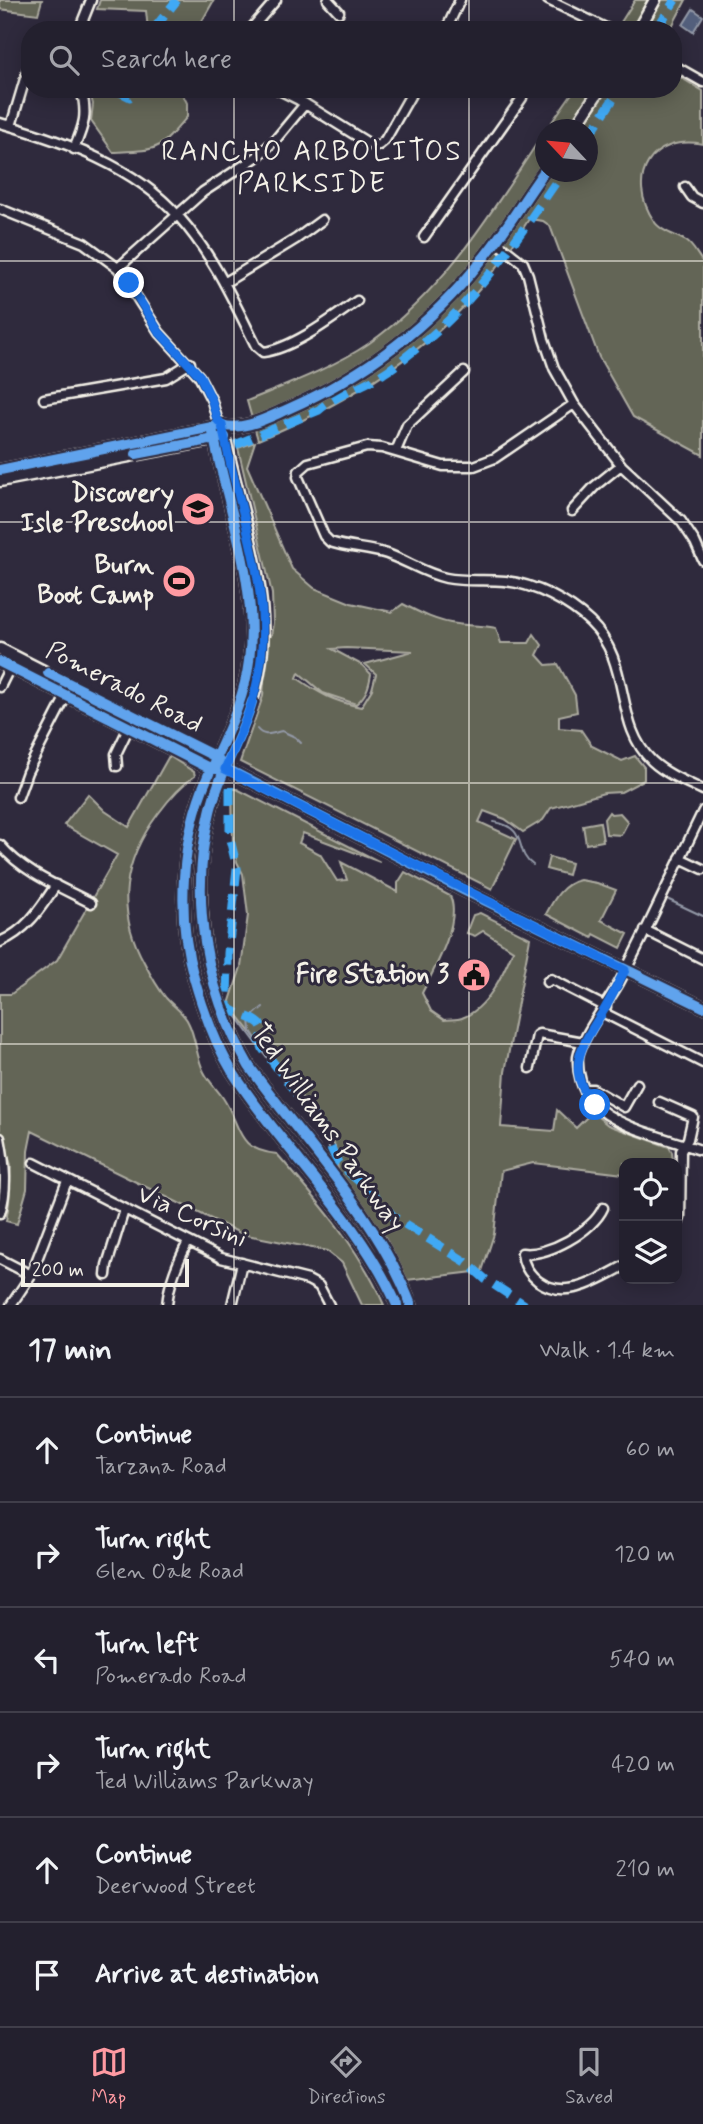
<!DOCTYPE html>
<meta charset="utf-8">
<style>
:root{--surface:#23202e;--page:#2b2836;--text:#f1f3f6;--muted:#a3a3aa;--line:#403e4a;--accent:#ff9aa2}
body{margin:0;font-family:Mynerve,sans-serif;background:var(--page);color:var(--text)}
.controls{position:absolute;right:21px;bottom:21px;display:grid;overflow:hidden;border-radius:14px;box-shadow:0 4px 18px #0003}
.controls button{width:63px;height:63px;display:grid;place-items:center;padding:0;border:0;border-bottom:2px solid var(--line);background:var(--surface);color:var(--text);font:35px sans-serif}
.compass{position:absolute;left:535px;top:119px;width:63px;height:63px;border-radius:50%;background:var(--surface);box-shadow:0 4px 18px #0003;rotate:296deg}
.scale{position:absolute;left:21px;bottom:18px;width:168px;box-sizing:border-box;padding-left:7px;border:4px solid #f4f1e8;border-top:0;font-size:19px;line-height:24px;white-space:nowrap;color:#f4f1e8;-webkit-text-stroke:5px #2f2a3d;paint-order:stroke}
.stop{position:absolute;width:21px;height:21px;margin:-16px;border:5px solid #1a73e8;border-radius:50%;background:#fff}
.stop.end{background:#1a73e8;border-color:#fff;box-shadow:0 2px 7px #0008}
.list{margin:0;padding:0;list-style:none}
h2{display:flex;justify-content:space-between;align-items:center;height:91px;margin:0;padding:0 28px;font-size:30px}
h2 small{font-size:23px;font-weight:400;color:var(--muted)}
.list li{display:grid;grid-template-columns:46px 1fr auto;gap:21px;align-items:center;box-sizing:border-box;height:105px;padding:0 28px;border-top:2px solid var(--line)}
.list b{display:block;font-size:26px;white-space:nowrap}
.list p{margin:0;font-size:23px;white-space:nowrap;color:var(--muted)}
.list em{font-size:23px;font-style:normal;color:var(--muted)}
.icon{flex:none;width:38px;height:38px;fill:none;stroke:currentColor;stroke-width:2;stroke-linecap:round;stroke-linejoin:round}
.map{position:relative;flex:none;width:703px;height:1305px;overflow:hidden}
.search{position:absolute;background:var(--surface);box-shadow:0 4px 18px #0003;left:21px;right:21px;top:21px;height:77px;display:flex;align-items:center;gap:18px;box-sizing:border-box;padding:0 24px;border-radius:28px;color:var(--muted);font-size:26px}
.sheet{height:721px;background:var(--surface)}
nav{display:flex;justify-content:space-around;align-items:center;box-sizing:border-box;height:98px;border-top:2px solid var(--line);background:var(--surface);font-size:19px;color:var(--muted)}
nav a{display:grid;justify-items:center;gap:4px}
nav .on{color:var(--accent)}
.map>svg:first-child{display:block}
</style>
<div class="map">
<svg width="703" height="1305" viewBox="0 0 703 1305">
<rect width="100%" height="100%" fill="#2f2a3d"/>
<filter id="ink" filterUnits="userSpaceOnUse"><feTurbulence type="fractalNoise" baseFrequency=".0143" numOctaves="2"/><feDisplacementMap in="SourceGraphic" scale="14" xChannelSelector="R" yChannelSelector="G"/><feConvolveMatrix kernelMatrix="1 2 1 2 8 2 1 2 1" color-interpolation-filters="sRGB"/></filter>
<g filter="url(#ink)">
<path fill="#646557" stroke="#acaba0" stroke-width="2" fill-rule="evenodd" d="M0 0H42L38 14 0 9Z
M100 0H214L197 30H148L146 11 97 9Z
M635 0H686L670 30H616Z
M673 73 703 91V144C651 134 625 178 654 221 660 231 676 235 686 241 693 245 697 255 703 262V455L633 417 599 357 550 226 543 221 529 219C515 241 501 264 484 284 424 356 344 405 258 440L247 401C286 385 334 367 368 344 446 290 494 208 545 131L546 172H588V130L547 129 575 89H673Z
M89 89H180L187 103V117C157 152 159 150 113 152L91 121 93 104Z
M255 442 247 466 292 569 314 588 351 603 392 612 403 604C420 613 438 622 457 624 470 626 483 625 496 628L501 643H529L534 634 542 645 537 655 546 665 558 664 575 695 577 712 559 716V728L581 730 592 746 622 761 635 756 644 767V780L621 792 604 793 551 808 543 820 523 832 505 819 484 811 479 822 516 839 492 889 240 762 263 696 267 635 271 636 273 623 272 594 238 448ZM346 648 413 651 365 664 376 674 372 689 361 707C333 701 320 694 297 678L299 673 323 693 356 704C366 696 369 687 371 674L362 665 332 649Z
M169 756 194 772 195 776C180 786 169 799 158 814 123 861 115 909 144 962 150 974 158 988 166 998 173 1006 184 1013 188 1022 196 1037 196 1057 204 1072 209 1082 217 1089 223 1098 243 1128 234 1149 277 1154 318 1201 359 1247 384 1305H362L342 1263 327 1251 242 1234 32 1131 28 1151 27 1189 17 1224 6 1221 9 1203 11 1165 0 1132V994H11L57 960 117 855 64 825 88 794 105 811 129 827Z
M232 789H237L380 862 303 833 299 843 320 854 337 881 347 880 341 862 398 892V883L405 872 450 896C462 921 434 970 422 993L431 1011 444 1020C449 1019 457 1020 462 1018 488 1008 503 974 513 950L483 931 475 936 466 933 473 915 480 913 530 938 505 1072 501 1127 554 1131 557 1110 576 1128 592 1112 608 1125 669 1147 672 1152 673 1163H624V1174L533 1163 501 1171 494 1234 482 1271 407 1280 385 1237 339 1177 335 1146 318 1118 229 1004 241 967 248 915 243 874 237 862 233 844Z
M609 812 611 814 620 813 628 822 621 835 606 834 604 819Z
M600 822 603 841 586 844 583 825Z
M549 857 571 863 568 875 546 869Z
M580 880 597 883 616 890 601 920 628 934 621 948 594 934 592 938 546 914C554 899 562 884 580 880Z"/>
<path fill="#525f7b" stroke="#9399a7" stroke-width="2" d="M693 9 703 16 693 32 683 25Z"/>
<g fill="none" stroke-linecap="round" stroke-linejoin="round">
<path stroke="#9399a7" stroke-width="2" d="M257 729C264 738 272 733 282 731L295 737 301 743
M494 822C530 828 513 852 533 865
M669 900 703 916
M237 1017 316 1123 325 1137 337 1168
M256 1039 251 1031 250 1018 263 1007"/>
<defs>
<path id="minor" d="M328 0 339 12
M548 0 610 30
M79 30 91 0
M250 30 276 0
M446 30 460 0
M673 65 703 82
M277 89 299 100 373 146 379 145 385 140 414 89
M0 123C63 141 135 166 179 217 213 255 234 302 256 346L263 352C292 349 333 318 357 301
M11 126 30 62
M74 149C84 125 88 115 81 89
M685 187 692 197 703 203
M0 209 84 243 118 268 159 332 199 376 212 401 217 419 222 425
M424 237 522 98V89
M495 241 523 263 528 275 544 339 554 368 574 404 622 466 681 521 695 542 703 560
M118 268 203 192 258 156 276 139 305 104
M224 283 296 239 322 220
M44 399 166 378 190 363
M574 404 495 458 474 466H443L382 448 367 447 308 463 299 471 298 477 324 536 330 542C348 548 368 548 387 554 407 561 426 574 446 578 466 582 485 579 505 581 535 584 569 602 590 622 633 663 613 724 652 761 666 774 686 782 703 790
M396 451 407 425 464 372
M572 511 595 486 621 465
M0 687 15 657
M117 766 116 754 129 727
M18 797 27 772 66 696
M703 811C675 868 649 927 619 983 608 1002 581 1038 578 1057 577 1073 582 1090 592 1102 615 1128 671 1139 703 1151
M0 845C24 873 58 886 91 903
M680 858 703 869
M645 930 703 959
M0 942C27 930 40 909 56 885
M547 982 551 979 606 1007
M602 1012 703 1063
M530 1068 537 1035 539 1034 583 1042
M584 1089H593L624 1107 637 1084
M659 1102 693 1117 688 1139 681 1151 680 1218 677 1226
M0 1138C5 1164 8 1188 0 1213
M34 1163 221 1258 308 1280 319 1286 329 1305
M603 1208C593 1231 547 1257 522 1253 523 1264 529 1274 538 1281 566 1301 598 1280 624 1266
M0 1259 31 1275
M106 1275 107 1265 124 1210
M11 1305 31 1275 67 1181
M167 1305C169 1282 178 1262 188 1242
M232 1305 242 1263"/>
<path id="major" d="M638 30 655 0
M573 130 600 89
M222 425C236 499 267 573 262 649 258 702 238 732 220 780 185 874 200 980 249 1066 305 1144 376 1214 411 1305
M212 427C226 504 259 583 249 661 244 703 224 738 208 776 181 837 176 914 194 978 203 1010 215 1043 232 1071 284 1152 358 1217 397 1305
M0 470 222 425C242 432 269 417 288 409 363 376 430 326 481 261 505 232 524 199 546 169
M0 481 218 439
M0 649 218 760
M0 662 211 769H225L233 772 463 890 703 1007"/>
</defs>
<use href="#minor" stroke="#f4f1e8" stroke-width="13"/>
<use href="#major" stroke="#f4f1e8" stroke-width="15"/>
<use href="#minor" stroke="#2f2a3d" stroke-width="8"/>
<use href="#major" stroke="#2f2a3d" stroke-width="10"/>
<path stroke="#3fa9f5" stroke-width="9" stroke-dasharray="18 9" stroke-linecap="butt" d="M153 30 177 0
M656 30 675 0
M114 89 130 97 142 89
M588 137 620 89
M235 445 319 410C338 393 363 387 384 373 397 365 409 354 422 344 480 297 521 232 563 172
M230 787V839L237 868 228 953 227 1006C238 1019 273 1016 260 1041L263 1049 321 1126 338 1163 371 1192 395 1218 466 1262 485 1279 525 1305"/>
<defs>
<path id="cycleway" d="M212 427C226 504 259 583 249 661 244 703 224 738 208 776 181 837 176 914 194 978 203 1010 215 1043 232 1071 284 1152 358 1217 397 1305
M136 454 225 437
M0 470 222 425C242 432 269 417 288 409 363 376 430 326 481 261 505 232 524 199 546 169
M0 662 211 769H225L233 772 463 890 703 1007
M48 673 216 757 223 766
M252 702C241 740 219 773 210 812 189 898 205 990 249 1066 305 1144 376 1214 411 1305"/>
</defs>
<use href="#cycleway" stroke="#2f2a3d" stroke-width="15"/>
<use href="#cycleway" stroke="#60a3ed" stroke-width="10"/>
</g>
</g>
<g fill="none" stroke-linecap="round" stroke-linejoin="round" filter="url(#ink)">
<path stroke="#1a73e8" stroke-width="9" d="M129 283 159 332 200 376 212 401 217 419 222 425C237 508 276 593 258 678 252 710 238 739 225 769L625 970C618 983 612 997 604 1010 584 1042 562 1070 595 1105"/>
</g>
<path fill="none" stroke="#f4f1e8" stroke-width="2" stroke-opacity="0.55" d="M234 0V30M469 0V30M234 89V1305M469 89V1305M0 261H703M0 522H703M0 783H703M0 1044H703"/>
<defs>
<symbol id="school-disc" viewBox="-11 -11 22 22"><circle r="9.5" fill="#ff9aa2" stroke="#2f2a3d"/><path d="M0-5L7-2L0 1L-7-2ZM-4 1L0 2.5L4 1V4Q0 6-4 4Z" fill="#111"/></symbol>
<symbol id="stadium-disc" viewBox="-11 -11 22 22"><circle r="9.5" fill="#ff9aa2" stroke="#2f2a3d"/><path d="M0-5a6.5 5 0 1 0 0 10a6.5 5 0 1 0 0-10ZM-3.5-1.8h7v3.6h-7Z" fill="#111"/></symbol>
<symbol id="civic-disc" viewBox="-11 -11 22 22"><circle r="9.5" fill="#ff9aa2" stroke="#2f2a3d"/><path d="M-.6-6.5H3V-4.5H.6V-3L4-1V1h2V6H-6V1h2V-1L-.6-3ZM-1.2 2.5V6h2.4V2.5Z" fill="#111"/></symbol>
</defs>
<g fill-rule="evenodd">
<use href="#school-disc" x="179" y="490" width="38" height="38"/>
<use href="#stadium-disc" x="160" y="562" width="38" height="38"/>
<use href="#civic-disc" x="455" y="956" width="38" height="38"/>
</g>
<g text-anchor="middle" dominant-baseline="central" stroke-width="6" stroke-linejoin="round" paint-order="stroke">
<g font-size="26" font-weight="bold" fill="#f4f1e8" stroke="#2f2a3d" text-anchor="end">
<text x="174" y="494">Discovery<tspan x="174" dy="30">Isle Preschool</tspan></text>
<text x="154" y="566">Burn<tspan x="154" dy="30">Boot Camp</tspan></text>
<text x="449" y="975">Fire Station 3</text>
</g>
<g font-size="26" fill="#f4f1e8" stroke="#2f2a3d">
<text transform="translate(124 688) rotate(27)">Pomerado Road</text>
<text transform="translate(327 1128) rotate(55)">Ted Williams Parkway</text>
<text transform="translate(192 1217) rotate(24)">Via Corsini</text>
</g>
<g font-size="28" letter-spacing="2" fill="#f4f1e8" stroke="#2f2a3d">
<text x="312" y="152">RANCHO ARBOLITOS<tspan x="312" dy="32">PARKSIDE</tspan></text>
</g>
</g>
</svg>
<div class="controls">
<button><svg class="icon" aria-label="locate" viewBox="0 0 24 24"><circle cx="12" cy="12" r="6"/><path d="M12 2v4M12 18v4M2 12h4M18 12h4"/></svg></button>
<button><svg class="icon" aria-label="layers" viewBox="0 0 24 24"><path d="M12 4l9 5-9 5-9-5zM3 14l9 5 9-5"/></svg></button>
</div>
<svg class="compass" viewBox="-18 -18 36 36"><path d="M0-13l5 13h-10z" fill="#e53935"/><path d="M0 13l5-13h-10z" fill="#a3a3aa"/></svg>
<div class="scale">200 m</div>
<div class="stop" style="left:595px;top:1105px"></div>
<div class="stop end" style="left:129px;top:283px"></div>
<div class="search"><svg class="icon" aria-label="search" viewBox="0 0 24 24"><circle cx="10" cy="10" r="6"/><path d="M15 15l6 6"/></svg>Search here</div>
</div>
<section class="sheet">
<h2>17 min<small>Walk · 1.4 km</small></h2>
<ul class="list">
<li><svg class="icon" aria-label="ahead" viewBox="0 0 24 24"><path d="M12 20V5M6 11l6-6 6 6"/></svg><div><b>Continue</b><p>Tarzana Road</p></div><em>60 m</em></li>
<li><svg class="icon" aria-label="right" viewBox="0 0 24 24"><path d="M7 20v-9h11M14 6l5 5-5 5"/></svg><div><b>Turn right</b><p>Glen Oak Road</p></div><em>120 m</em></li>
<li><svg class="icon" aria-label="left" viewBox="0 0 24 24"><path d="M17 20v-9H6M10 6l-5 5 5 5"/></svg><div><b>Turn left</b><p>Pomerado Road</p></div><em>540 m</em></li>
<li><svg class="icon" aria-label="right" viewBox="0 0 24 24"><path d="M7 20v-9h11M14 6l5 5-5 5"/></svg><div><b>Turn right</b><p>Ted Williams Parkway</p></div><em>420 m</em></li>
<li><svg class="icon" aria-label="ahead" viewBox="0 0 24 24"><path d="M12 20V5M6 11l6-6 6 6"/></svg><div><b>Continue</b><p>Deerwood Street</p></div><em>210 m</em></li>
<li><svg class="icon" aria-label="arrive" viewBox="0 0 24 24"><path d="M6 21V4h12l-3 4 3 4H6"/></svg><div><b>Arrive at destination</b></div></li>
</ul>
</section>
<nav>
<a class="on"><svg class="icon" aria-label="map" viewBox="0 0 24 24"><path d="M3 6l6-2 6 2 6-2v14l-6 2-6-2-6 2zM9 4v14M15 6v14"/></svg>Map</a>
<a><svg class="icon" aria-label="directions" viewBox="0 0 24 24"><path d="M12 3l9 9-9 9-9-9zM9 14v-3h6M13 9l2 2-2 2"/></svg>Directions</a>
<a><svg class="icon" aria-label="saved" viewBox="0 0 24 24"><path d="M7 4h10v16l-5-4-5 4z"/></svg>Saved</a>
</nav>
